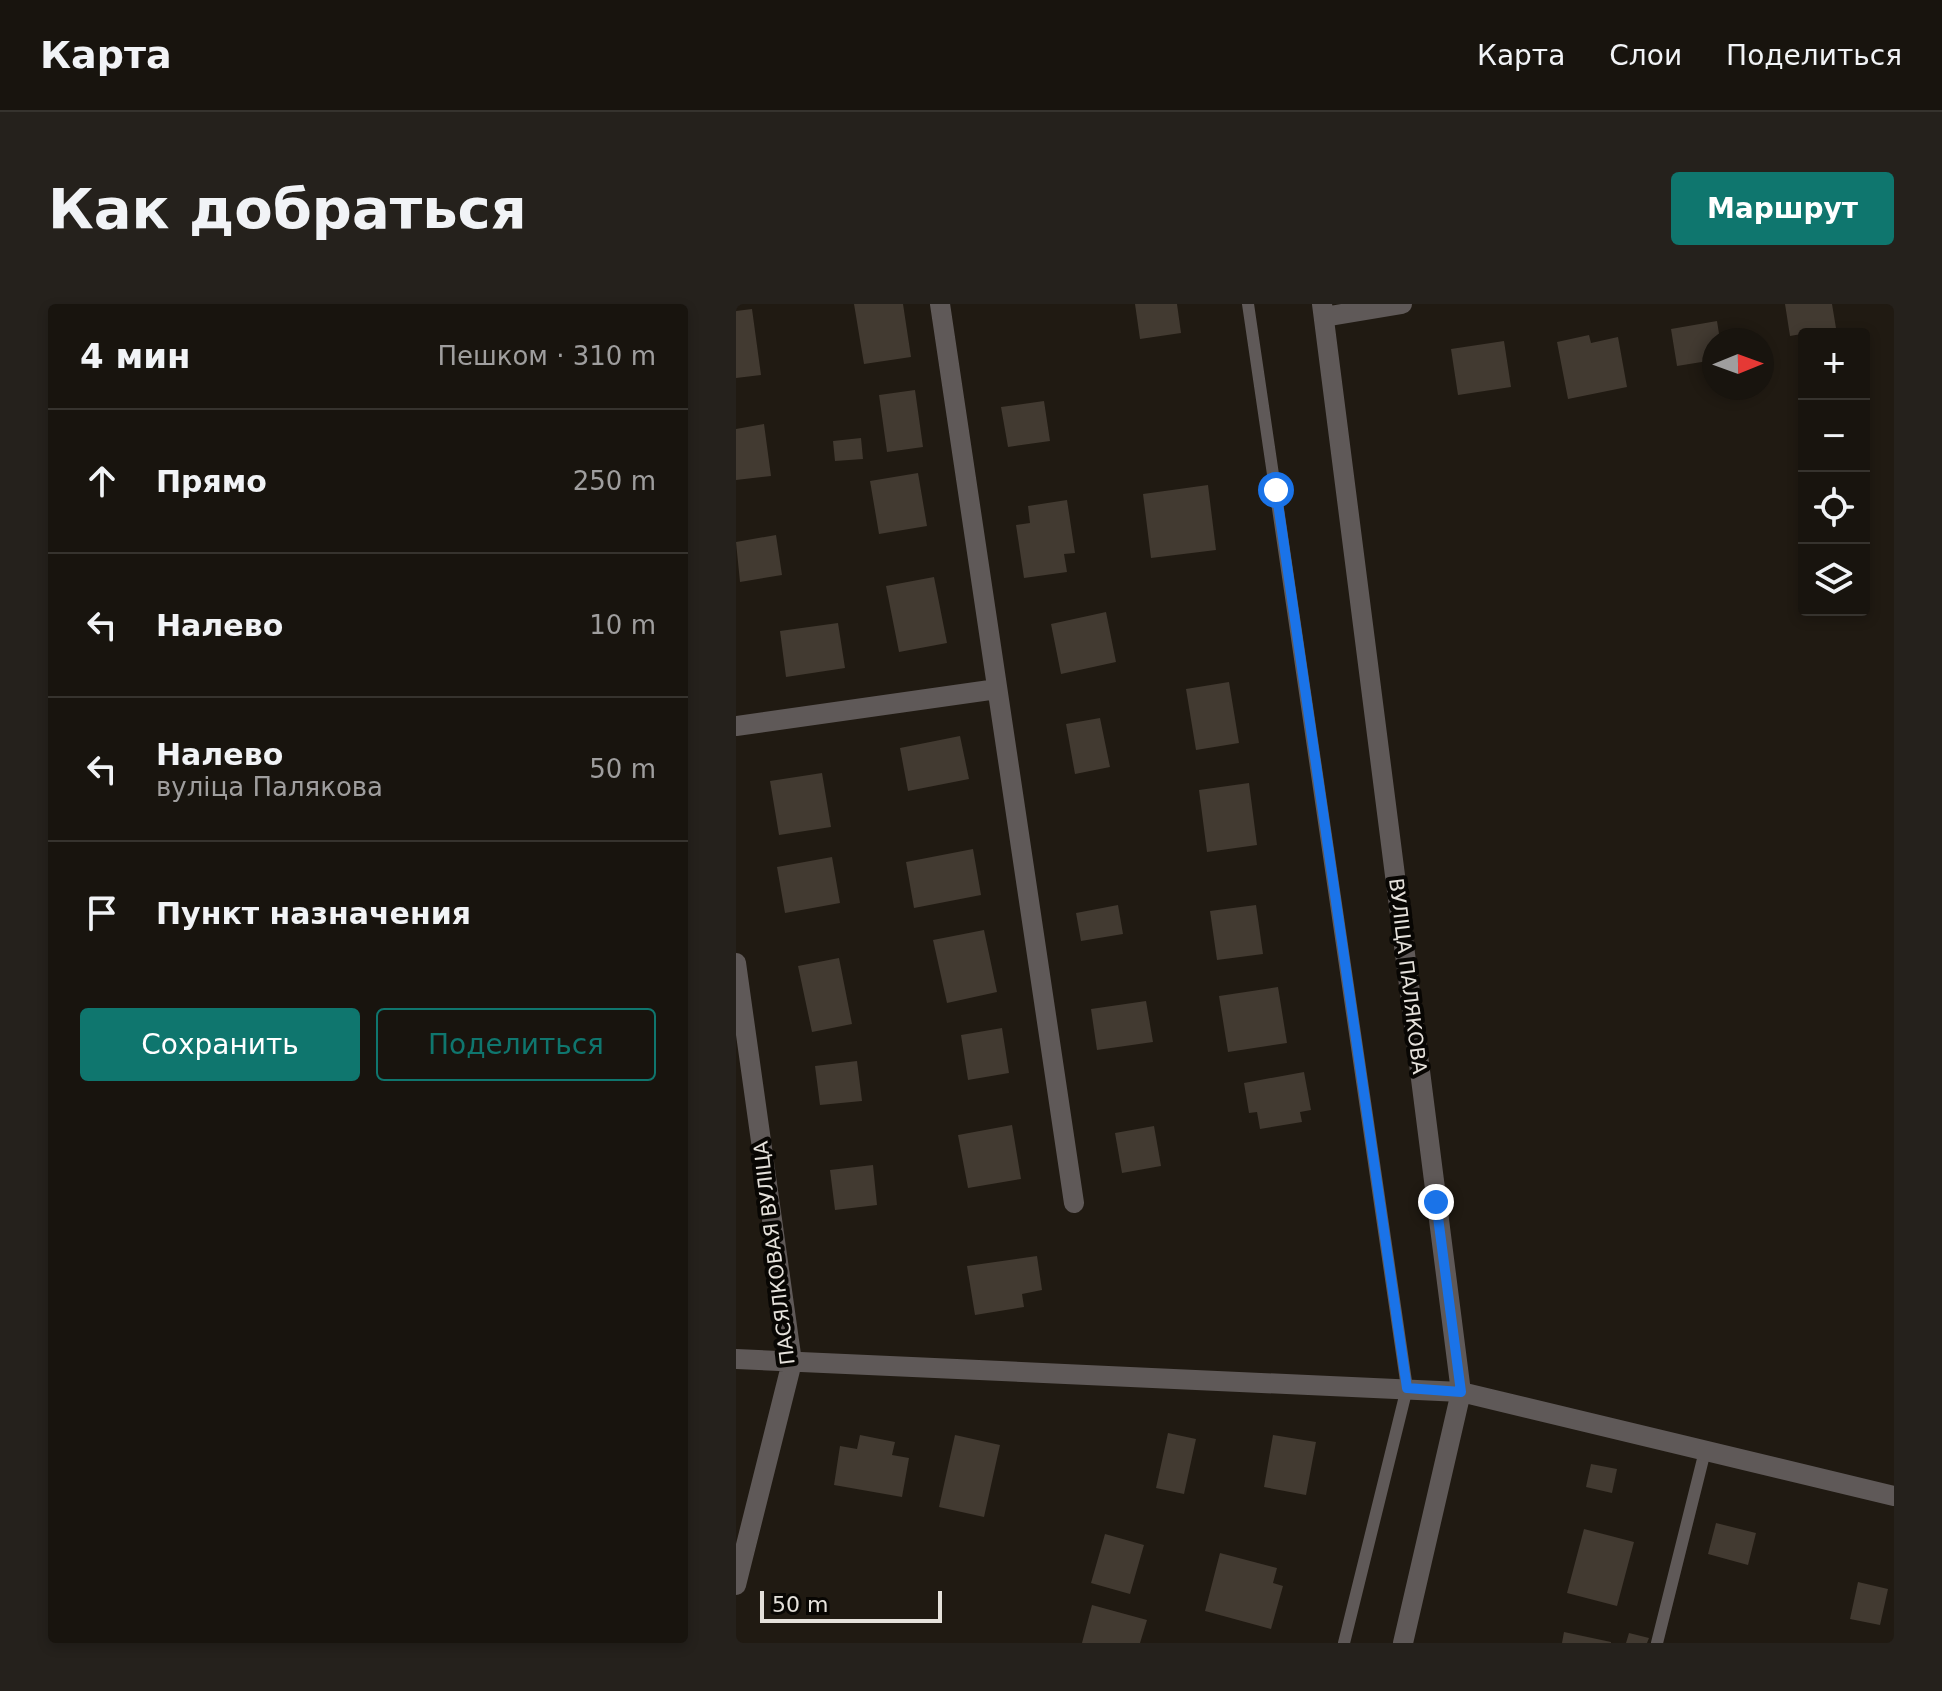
<!DOCTYPE html>
<html lang="ru">
<meta charset="utf-8">
<style>
:root{--surface:#18140e;--page:#25211c;--text:#f1f3f6;--muted:#9f9e9e;--line:#36332e;--accent:#0f766e}
body{margin:0;font-family:"DejaVu Sans",sans-serif;background:var(--page);color:var(--text)}
.controls{position:absolute;right:24px;top:24px;display:grid;overflow:hidden;border-radius:8px;box-shadow:0 4px 12px #0003}
.controls button{width:72px;height:72px;display:grid;place-items:center;padding:0;border:0;border-bottom:2px solid var(--line);background:var(--surface);color:var(--text);font:40px sans-serif}
.compass{position:absolute;left:966px;top:24px;width:72px;height:72px;border-radius:50%;background:var(--surface);box-shadow:0 4px 12px #0003;rotate:89deg}
.scale{position:absolute;left:24px;bottom:20px;width:182px;box-sizing:border-box;padding-left:8px;border:4px solid #e5e1db;border-top:0;font-size:22px;line-height:28px;white-space:nowrap;color:#e5e1db;-webkit-text-stroke:6px #080603;paint-order:stroke}
.stop{position:absolute;width:24px;height:24px;margin:-18px;border:6px solid #1a73e8;border-radius:50%;background:#fff}
.stop.end{background:#1a73e8;border-color:#fff;box-shadow:0 2px 8px #0008}
.list{margin:0;padding:0;list-style:none}
h2{display:flex;justify-content:space-between;align-items:center;height:104px;margin:0;padding:0 32px;font-size:34px}
h2 small{font-size:26px;font-weight:400;color:var(--muted)}
.list li{display:grid;grid-template-columns:52px 1fr auto;gap:24px;align-items:center;box-sizing:border-box;height:144px;padding:0 32px;border-top:2px solid var(--line)}
.list b{display:block;font-size:30px;white-space:nowrap}
.list p{margin:0;font-size:26px;white-space:nowrap;color:var(--muted)}
.list em{font-size:26px;font-style:normal;color:var(--muted)}
.actions{display:flex;gap:16px;padding:24px 32px}
.actions a{flex:1;padding:18px 0;border:2px solid var(--accent);border-radius:8px;text-align:center;font-size:28px;color:var(--accent)}
.actions .main{background:var(--accent);color:#fff}
.icon{flex:none;width:44px;height:44px;fill:none;stroke:currentColor;stroke-width:2;stroke-linecap:round;stroke-linejoin:round}
.map{position:relative;flex:none;width:1158px;height:1339px;overflow:hidden;border-radius:8px}
header{display:flex;align-items:center;gap:48px;box-sizing:border-box;height:112px;padding:0 40px;background:var(--surface);border-bottom:2px solid var(--line)}
header strong{font-size:38px}
nav{display:flex;gap:44px;margin-inline-start:auto;font-size:28px}
.intro{display:flex;align-items:center;justify-content:space-between;box-sizing:border-box;height:192px;padding:0 48px}
h1{margin:0;font-size:56px}
.button{padding:20px 36px;border-radius:8px;background:var(--accent);color:#fff;font-size:28px;font-weight:700}
main{display:flex;gap:48px;padding:0 48px}
aside{flex:1;background:var(--surface);border-radius:8px;box-shadow:0 4px 12px #0003}
.map>svg:first-child{display:block}
</style>
<header>
<strong>Карта</strong>
<nav><a>Карта</a><a>Слои</a><a>Поделиться</a></nav>
</header>
<div class="intro"><h1>Как добраться</h1><a class="button">Маршрут</a></div>
<main>
<aside>
<h2>4 мин<small>Пешком · 310 m</small></h2>
<ul class="list">
<li><svg class="icon" aria-label="ahead" viewBox="0 0 24 24"><path d="M12 20V5M6 11l6-6 6 6"/></svg><div><b>Прямо</b></div><em>250 m</em></li>
<li><svg class="icon" aria-label="left" viewBox="0 0 24 24"><path d="M17 20v-9H6M10 6l-5 5 5 5"/></svg><div><b>Налево</b></div><em>10 m</em></li>
<li><svg class="icon" aria-label="left" viewBox="0 0 24 24"><path d="M17 20v-9H6M10 6l-5 5 5 5"/></svg><div><b>Налево</b><p>вуліца Палякова</p></div><em>50 m</em></li>
<li><svg class="icon" aria-label="arrive" viewBox="0 0 24 24"><path d="M6 21V4h12l-3 4 3 4H6"/></svg><div><b>Пункт назначения</b></div></li>
</ul>
<div class="actions"><a class="main">Сохранить</a><a>Поделиться</a></div>
</aside>
<div class="map">
<svg width="1158" height="1339" viewBox="0 0 1158 1339">
<rect width="100%" height="100%" fill="#201a12"/>
<path fill="#423a31" d="M118 0H167L175 53 128 60Z
M399 0H441L445 29 404 35Z
M1049 0H1096L1100 24 1054 32Z
M16 5 25 71 0 74V7Z
M981 17 984 36H978V56L941 62 935 25Z
M853 31 855 39 882 33 891 83 832 95 821 38Z
M768 37 775 83 722 91 715 45Z
M179 86 187 143 151 148 143 91Z
M308 97 314 137 272 143 265 103Z
M28 120 35 172 0 176V125Z
M125 134 127 155 99 157 97 137Z
M182 169 191 222 143 230 134 177Z
M472 181 480 246 415 254 407 190Z
M331 196 339 249 328 250 331 268 288 274 280 221 294 219 292 202Z
M40 231 46 271 4 278 0 238Z
M198 273 211 339 163 348 150 282Z
M370 308 380 358 325 370 315 320Z
M102 319 109 364 50 373 44 327Z
M493 378 503 439 460 446 450 385Z
M364 414 374 463 339 470 330 420Z
M224 432 233 475 172 487 164 444Z
M86 469 95 523 43 531 34 477Z
M513 479 521 541 471 548 463 486Z
M237 545 245 591 178 604 170 558Z
M96 553 104 599 49 609 41 563Z
M382 601 387 630 345 637 340 609Z
M520 601 527 650 481 656 474 607Z
M248 626 261 688 211 699 197 636Z
M103 654 116 720 76 728 62 662Z
M542 683 551 739 492 748 483 692Z
M410 697 417 738 361 746 355 705Z
M266 724 273 769 232 776 225 731Z
M121 757 126 797 84 801 79 762Z
M568 768 575 806 564 808 566 818 524 825 521 808 513 809 508 779Z
M276 821 285 875 232 884 222 831Z
M418 822 425 862 386 869 379 829Z
M137 861 141 901 99 906 94 866Z
M301 952 306 986 286 990 288 1003 239 1011 231 962Z
M432 1129 460 1135 448 1190 420 1184Z
M124 1131 159 1138 156 1151 173 1154 166 1193 98 1181 104 1142 121 1145Z
M219 1131 264 1141 248 1213 203 1203Z
M537 1131 580 1138 570 1191 528 1183Z
M855 1160 881 1165 876 1189 850 1183Z
M980 1219 1020 1229 1012 1261 972 1250Z
M848 1225 898 1238 881 1302 831 1289Z
M369 1230 408 1241 394 1290 355 1279Z
M484 1249 541 1264 537 1279 547 1282 535 1325 469 1307Z
M1122 1278 1152 1285 1144 1321 1114 1315Z
M356 1301 411 1316 404 1339H346Z
M828 1328 875 1338V1339H826Z
M893 1329 913 1334 911 1339H890Z"/>
<g fill="none" stroke-linecap="round" stroke-linejoin="round">
<path stroke="#5f5958" stroke-width="12" d="M512 0 671 1084 608 1339
M921 1339 969 1147"/>
<path stroke="#5f5958" stroke-width="20" d="M204 0 338 899
M586 0 725 1088 667 1339
M588 13 666 0
M0 422 261 385
M0 659 56 1058 0 1281
M0 1055 725 1088 1158 1192"/>
</g>
<g fill="none" stroke-linecap="round" stroke-linejoin="round">
<path stroke="#1a73e8" stroke-width="10" d="M540 186 671 1084 725 1088 700 898"/>
</g>
<g text-anchor="middle" dominant-baseline="central" stroke-width="8" stroke-linejoin="round" paint-order="stroke">
<g font-size="20" fill="#e5e1db" stroke="#080603">
<text transform="translate(672 672) rotate(83)">ВУЛІЦА ПАЛЯКОВА</text>
<text transform="translate(38 949) rotate(-97)">ПАСЯЛКОВАЯ ВУЛІЦА</text>
</g>
</g>
</svg>
<div class="controls">
<button>+</button>
<button>−</button>
<button><svg class="icon" aria-label="locate" viewBox="0 0 24 24"><circle cx="12" cy="12" r="6"/><path d="M12 2v4M12 18v4M2 12h4M18 12h4"/></svg></button>
<button><svg class="icon" aria-label="layers" viewBox="0 0 24 24"><path d="M12 4l9 5-9 5-9-5zM3 14l9 5 9-5"/></svg></button>
</div>
<svg class="compass" viewBox="-18 -18 36 36"><path d="M0-13l5 13h-10z" fill="#e53935"/><path d="M0 13l5-13h-10z" fill="#9f9e9e"/></svg>
<div class="scale">50 m</div>
<div class="stop" style="left:540px;top:186px"></div>
<div class="stop end" style="left:700px;top:898px"></div>
</div>
</main>
